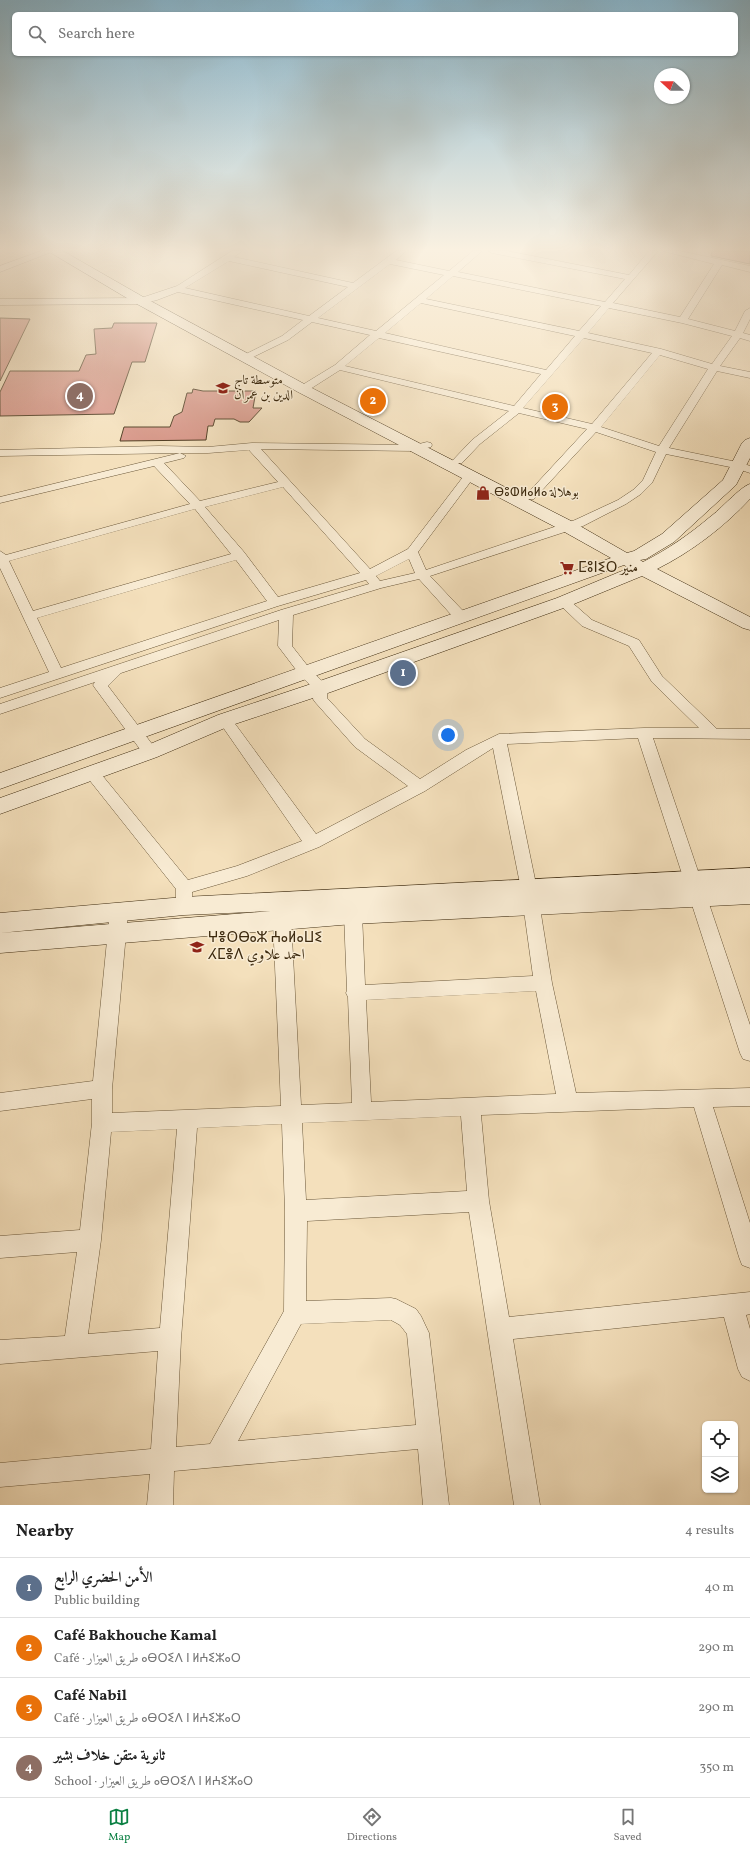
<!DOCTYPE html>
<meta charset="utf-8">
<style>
:root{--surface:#fff;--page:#f6f6f6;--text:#222;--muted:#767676;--line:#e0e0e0;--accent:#0b8043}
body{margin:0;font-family:Vollkorn,Amiri,"Noto Sans Tifinagh",serif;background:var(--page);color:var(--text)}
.controls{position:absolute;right:12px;bottom:12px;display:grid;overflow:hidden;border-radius:6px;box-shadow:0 1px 3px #0004}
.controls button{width:36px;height:36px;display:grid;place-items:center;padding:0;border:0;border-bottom:1px solid var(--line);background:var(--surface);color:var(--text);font:20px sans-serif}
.compass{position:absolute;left:654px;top:68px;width:36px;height:36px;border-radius:50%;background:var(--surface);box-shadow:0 1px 3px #0004;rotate:291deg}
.you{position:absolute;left:448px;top:735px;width:14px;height:14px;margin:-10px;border:3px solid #fff;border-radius:50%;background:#1a73e8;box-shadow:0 0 0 6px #1a73e833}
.badge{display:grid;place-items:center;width:26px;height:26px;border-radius:50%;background:var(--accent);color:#fff;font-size:13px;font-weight:700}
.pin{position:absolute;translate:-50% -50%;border:2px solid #fff;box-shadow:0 1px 4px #0006}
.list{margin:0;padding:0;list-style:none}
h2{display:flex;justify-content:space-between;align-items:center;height:52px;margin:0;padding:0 16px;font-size:17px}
h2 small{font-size:13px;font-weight:400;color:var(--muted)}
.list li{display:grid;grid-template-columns:26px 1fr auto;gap:12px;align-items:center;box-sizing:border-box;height:60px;padding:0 16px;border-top:1px solid var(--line)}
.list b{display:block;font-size:15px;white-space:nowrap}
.list p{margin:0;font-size:13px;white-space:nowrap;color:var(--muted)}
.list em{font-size:13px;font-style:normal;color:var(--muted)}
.icon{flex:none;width:22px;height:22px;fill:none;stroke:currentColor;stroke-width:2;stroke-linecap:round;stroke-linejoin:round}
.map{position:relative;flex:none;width:750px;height:1505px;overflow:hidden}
.search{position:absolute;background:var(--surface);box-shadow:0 1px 3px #0004;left:12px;right:12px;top:12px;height:44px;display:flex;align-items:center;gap:10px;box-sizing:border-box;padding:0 14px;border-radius:6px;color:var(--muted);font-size:15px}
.sheet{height:292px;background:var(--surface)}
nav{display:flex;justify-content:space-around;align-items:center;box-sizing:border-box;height:56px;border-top:1px solid var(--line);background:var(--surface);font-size:11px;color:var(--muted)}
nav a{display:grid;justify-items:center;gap:2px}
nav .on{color:var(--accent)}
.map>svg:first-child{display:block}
</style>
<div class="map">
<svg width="750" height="1505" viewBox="0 0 750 1505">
<rect width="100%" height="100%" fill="#f4e0bc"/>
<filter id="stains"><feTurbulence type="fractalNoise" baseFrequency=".005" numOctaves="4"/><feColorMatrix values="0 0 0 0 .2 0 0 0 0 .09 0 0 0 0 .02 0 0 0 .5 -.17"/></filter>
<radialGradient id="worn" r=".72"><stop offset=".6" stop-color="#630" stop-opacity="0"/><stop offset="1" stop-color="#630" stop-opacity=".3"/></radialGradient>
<path fill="#d79285" stroke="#3d2a0f" d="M712 251H750V264L711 256Z
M0 318 30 319 0 381Z
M114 323H157L145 362H132L114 414 0 416V392L10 371H79L86 355 96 354 94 329 112 328Z
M193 389 203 391H256L253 408H262L249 422H240L234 419H215L213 426H208L206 440 120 441 124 427H170L174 416 182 412 187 393H192Z"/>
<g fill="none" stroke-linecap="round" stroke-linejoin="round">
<defs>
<path id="street" d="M41 251H54L0 272V266Z
M232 251H242L234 257 353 283 396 251H406L396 260 449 271 473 251H482L458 272 605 302 625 279 492 253 488 251H507L629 275 649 251H658L613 303 680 317 714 264 663 251H680L750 266V272L722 265 688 319 735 331 745 311 750 308V319L743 333 750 335V341L740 338 720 366 750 372V378L717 371 669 448 742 463 750 466V473L735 468 666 454 652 483 641 494 626 504 583 526 430 576 465 613 467 616 465 619H455L419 579 381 588 293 615 292 646 310 669 326 685 328 688 327 698 365 739 420 779 466 750 499 734 644 728H699L652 682 629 646 582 626 557 602 558 599H568L592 620 639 640 662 676 717 729H750V739L653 738 750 1025V1061L743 1059 740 1053 638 738 507 744 537 889 552 983 576 1093 750 1088V1106L713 1107 750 1223V1268L742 1265 739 1257 694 1107 481 1115 489 1201 509 1317 750 1292V1314L746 1315 750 1329V1381L742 1377 738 1369 724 1317 513 1339 540 1505H514L469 1212 307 1221 306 1301 391 1298 396 1299 416 1309 421 1316 429 1333 449 1505H423L418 1449 174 1471 173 1505H147L150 1474 0 1487V1463L151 1449 158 1351 0 1364V1340L65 1336 77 1252 0 1258V1236L80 1230 92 1123V1099L0 1111V1093L93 1081 110 911 113 906 119 904 125 906 128 911 112 1089V1113L281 1106 273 919 276 914 282 912 288 914 291 919 301 1105 352 1103 348 997 346 993 347 990 344 914 347 909 353 907 359 909 362 914 365 985 533 976 521 889 493 748 425 791 319 847 247 876 192 892V899L190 904 184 906 178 904 176 899V889L87 777 84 773 87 769 92 768 97 769 188 880 237 866 302 841 220 723 218 720 220 717 225 715 230 717 316 834 408 786 355 747 315 702 313 699 314 689 300 675 278 646 279 620 121 673 108 686 155 748 157 752 155 756 150 757 145 756 95 688 93 685 95 682 0 714V704L281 610 369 584 366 580 278 606 0 698V688L49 672 0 568V551L6 555 190 504 154 466 0 503V497L180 453 0 456V450L159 446 208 447 252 443 415 445 427 442 431 443 432 445 431 447 415 451 261 449 370 569 408 549 466 473H474L476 475 474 477 418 552 426 570 575 520 618 500 633 490 643 480 656 452 596 432 534 499H526L524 497 526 495 587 429 519 413 480 444 462 463H454L452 461 454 459 472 440 509 411 340 370 307 391H299L298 389 299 387 335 365 370 335 312 322 288 340 245 361 242 360 240 358 242 356 282 336 303 320 178 292 157 300 141 304 0 305V299L141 298 177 286ZM229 261 348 287 309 316 185 288ZM390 264 444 275 376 331 318 318ZM453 276 601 306 579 331 426 299ZM421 303 575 336 546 370 385 333ZM609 308 682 323 732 336 712 364 661 349 588 333ZM379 338 541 374 514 406 345 366ZM584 338 652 353 592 424 523 408ZM660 355 708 369 659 446 601 427ZM249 450 278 482 200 501 164 463 184 458 186 456 180 453H208ZM283 487 360 573 278 597 244 552 205 507ZM195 509 231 554 33 611 9 561ZM409 559 415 573 380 581 376 576ZM236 560 267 601 61 668 37 618ZM536 991 556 1094 371 1102 366 1000ZM461 1116 467 1191 306 1200 302 1123ZM282 1124 285 1211 284 1311 210 1444 176 1447 181 1339 197 1128ZM177 1129 160 1328 88 1334 101 1240 111 1132ZM391 1320 400 1325 407 1334 416 1425 238 1441 301 1324Z"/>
<path id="secondary" d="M48 251H63L145 298 308 386 573 522 627 553 634 551 662 534 723 480 742 443 745 440 750 438V458L736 485 674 542 646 559 640 560 643 562C667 550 690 534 710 517 720 510 740 487 750 484V499C724 527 691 552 657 569L750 617V630L743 628 642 576 569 606 328 693 232 725 157 757 0 814V798L143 747 218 715 314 683 557 598 629 568 624 565 0 789V773L611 558 561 530 298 392 137 304Z
M750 868V904L353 924 0 953V933L271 911 184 915 0 933V913L184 897Z"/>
</defs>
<use href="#street" stroke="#6b583a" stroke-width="1"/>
<use href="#secondary" stroke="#3d2a0f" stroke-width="1"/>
<use href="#street" fill="#f8ebd3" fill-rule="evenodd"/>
<use href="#secondary" fill="#f8ebd3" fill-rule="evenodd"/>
</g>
<linearGradient id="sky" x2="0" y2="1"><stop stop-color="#89b8d0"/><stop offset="0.54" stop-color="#faf1e1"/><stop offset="1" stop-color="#faf1e1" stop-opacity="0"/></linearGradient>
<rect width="750" height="462" fill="url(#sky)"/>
<defs>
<symbol id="school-bare" viewBox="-9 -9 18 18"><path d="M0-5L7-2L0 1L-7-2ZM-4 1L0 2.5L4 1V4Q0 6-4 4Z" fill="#8f2418" stroke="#f8ebd3" stroke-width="2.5" paint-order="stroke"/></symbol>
<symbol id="shop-bare" viewBox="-9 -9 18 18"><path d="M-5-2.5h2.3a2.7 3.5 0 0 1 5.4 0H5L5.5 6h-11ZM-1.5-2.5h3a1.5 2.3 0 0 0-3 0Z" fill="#8f2418" stroke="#f8ebd3" stroke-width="2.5" paint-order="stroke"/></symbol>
<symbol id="supermarket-bare" viewBox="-9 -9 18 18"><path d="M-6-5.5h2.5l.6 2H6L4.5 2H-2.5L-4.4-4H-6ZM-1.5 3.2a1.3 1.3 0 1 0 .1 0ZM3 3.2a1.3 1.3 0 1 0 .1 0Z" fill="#8f2418" stroke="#f8ebd3" stroke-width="2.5" paint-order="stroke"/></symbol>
</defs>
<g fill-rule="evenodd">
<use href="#school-bare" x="213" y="378" width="20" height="20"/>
<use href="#shop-bare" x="473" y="483" width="20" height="20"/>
<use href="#supermarket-bare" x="557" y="558" width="20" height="20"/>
<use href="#school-bare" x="187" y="937" width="20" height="20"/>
</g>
<g text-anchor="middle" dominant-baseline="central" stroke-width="3" stroke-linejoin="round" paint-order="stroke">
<g font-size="13" fill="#3d2a0f" stroke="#f8ebd3" text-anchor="start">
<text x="234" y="381">متوسطة تاج<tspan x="234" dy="15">الدين بن عمران</tspan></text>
<text x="494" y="493">ⴱⵓⵀⵍⴰⵍⴰ بوهلالة</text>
</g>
<g font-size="15" fill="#3d2a0f" stroke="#f8ebd3" text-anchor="start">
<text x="578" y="568">ⵎⵓⵏⵉⵔ منير</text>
<text x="208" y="938">ⵖⴻⵔⴱⴰⵣ ⵄⴰⵍⴰⵡⵉ<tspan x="208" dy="17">ⵃⵎⴻⴷ احمد علاوي</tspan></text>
</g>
</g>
<rect width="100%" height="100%" filter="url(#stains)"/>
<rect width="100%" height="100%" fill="url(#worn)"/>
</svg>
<div class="controls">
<button><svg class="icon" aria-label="locate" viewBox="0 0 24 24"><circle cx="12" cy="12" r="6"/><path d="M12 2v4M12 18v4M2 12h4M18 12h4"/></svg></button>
<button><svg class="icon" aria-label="layers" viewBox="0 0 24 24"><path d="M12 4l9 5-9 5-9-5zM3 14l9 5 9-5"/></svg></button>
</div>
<svg class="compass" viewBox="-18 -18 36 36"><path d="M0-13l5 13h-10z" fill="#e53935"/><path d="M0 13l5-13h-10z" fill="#767676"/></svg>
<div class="you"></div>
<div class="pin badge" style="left:403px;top:673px;background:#5c6f8a">1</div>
<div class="pin badge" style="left:373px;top:401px;background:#e8710a">2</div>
<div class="pin badge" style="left:555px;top:407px;background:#e8710a">3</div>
<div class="pin badge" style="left:80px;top:396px;background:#8d6e63">4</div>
<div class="search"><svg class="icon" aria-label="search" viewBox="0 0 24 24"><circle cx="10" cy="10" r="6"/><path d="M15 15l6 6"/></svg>Search here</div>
</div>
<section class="sheet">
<h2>Nearby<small>4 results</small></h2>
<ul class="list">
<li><span class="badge" style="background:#5c6f8a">1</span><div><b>الأمن الحضري الرابع</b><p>Public building</p></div><em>40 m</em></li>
<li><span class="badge" style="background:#e8710a">2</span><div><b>Café Bakhouche Kamal</b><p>Café · طريق العيزار ⴰⴱⵔⵉⴷ ⵏ ⵍⵄⵉⵣⴰⵔ</p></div><em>290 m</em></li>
<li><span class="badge" style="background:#e8710a">3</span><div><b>Café Nabil</b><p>Café · طريق العيزار ⴰⴱⵔⵉⴷ ⵏ ⵍⵄⵉⵣⴰⵔ</p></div><em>290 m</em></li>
<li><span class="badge" style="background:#8d6e63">4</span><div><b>ثانوية متقن خلاف بشير</b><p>School · طريق العيزار ⴰⴱⵔⵉⴷ ⵏ ⵍⵄⵉⵣⴰⵔ</p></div><em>350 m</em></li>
</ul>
</section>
<nav>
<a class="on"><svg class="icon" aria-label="map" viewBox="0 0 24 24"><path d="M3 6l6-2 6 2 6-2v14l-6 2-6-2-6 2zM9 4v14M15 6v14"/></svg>Map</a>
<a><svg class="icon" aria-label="directions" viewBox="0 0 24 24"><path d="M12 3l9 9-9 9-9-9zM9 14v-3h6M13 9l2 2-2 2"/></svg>Directions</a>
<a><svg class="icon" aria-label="saved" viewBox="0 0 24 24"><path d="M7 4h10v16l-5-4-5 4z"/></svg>Saved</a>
</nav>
